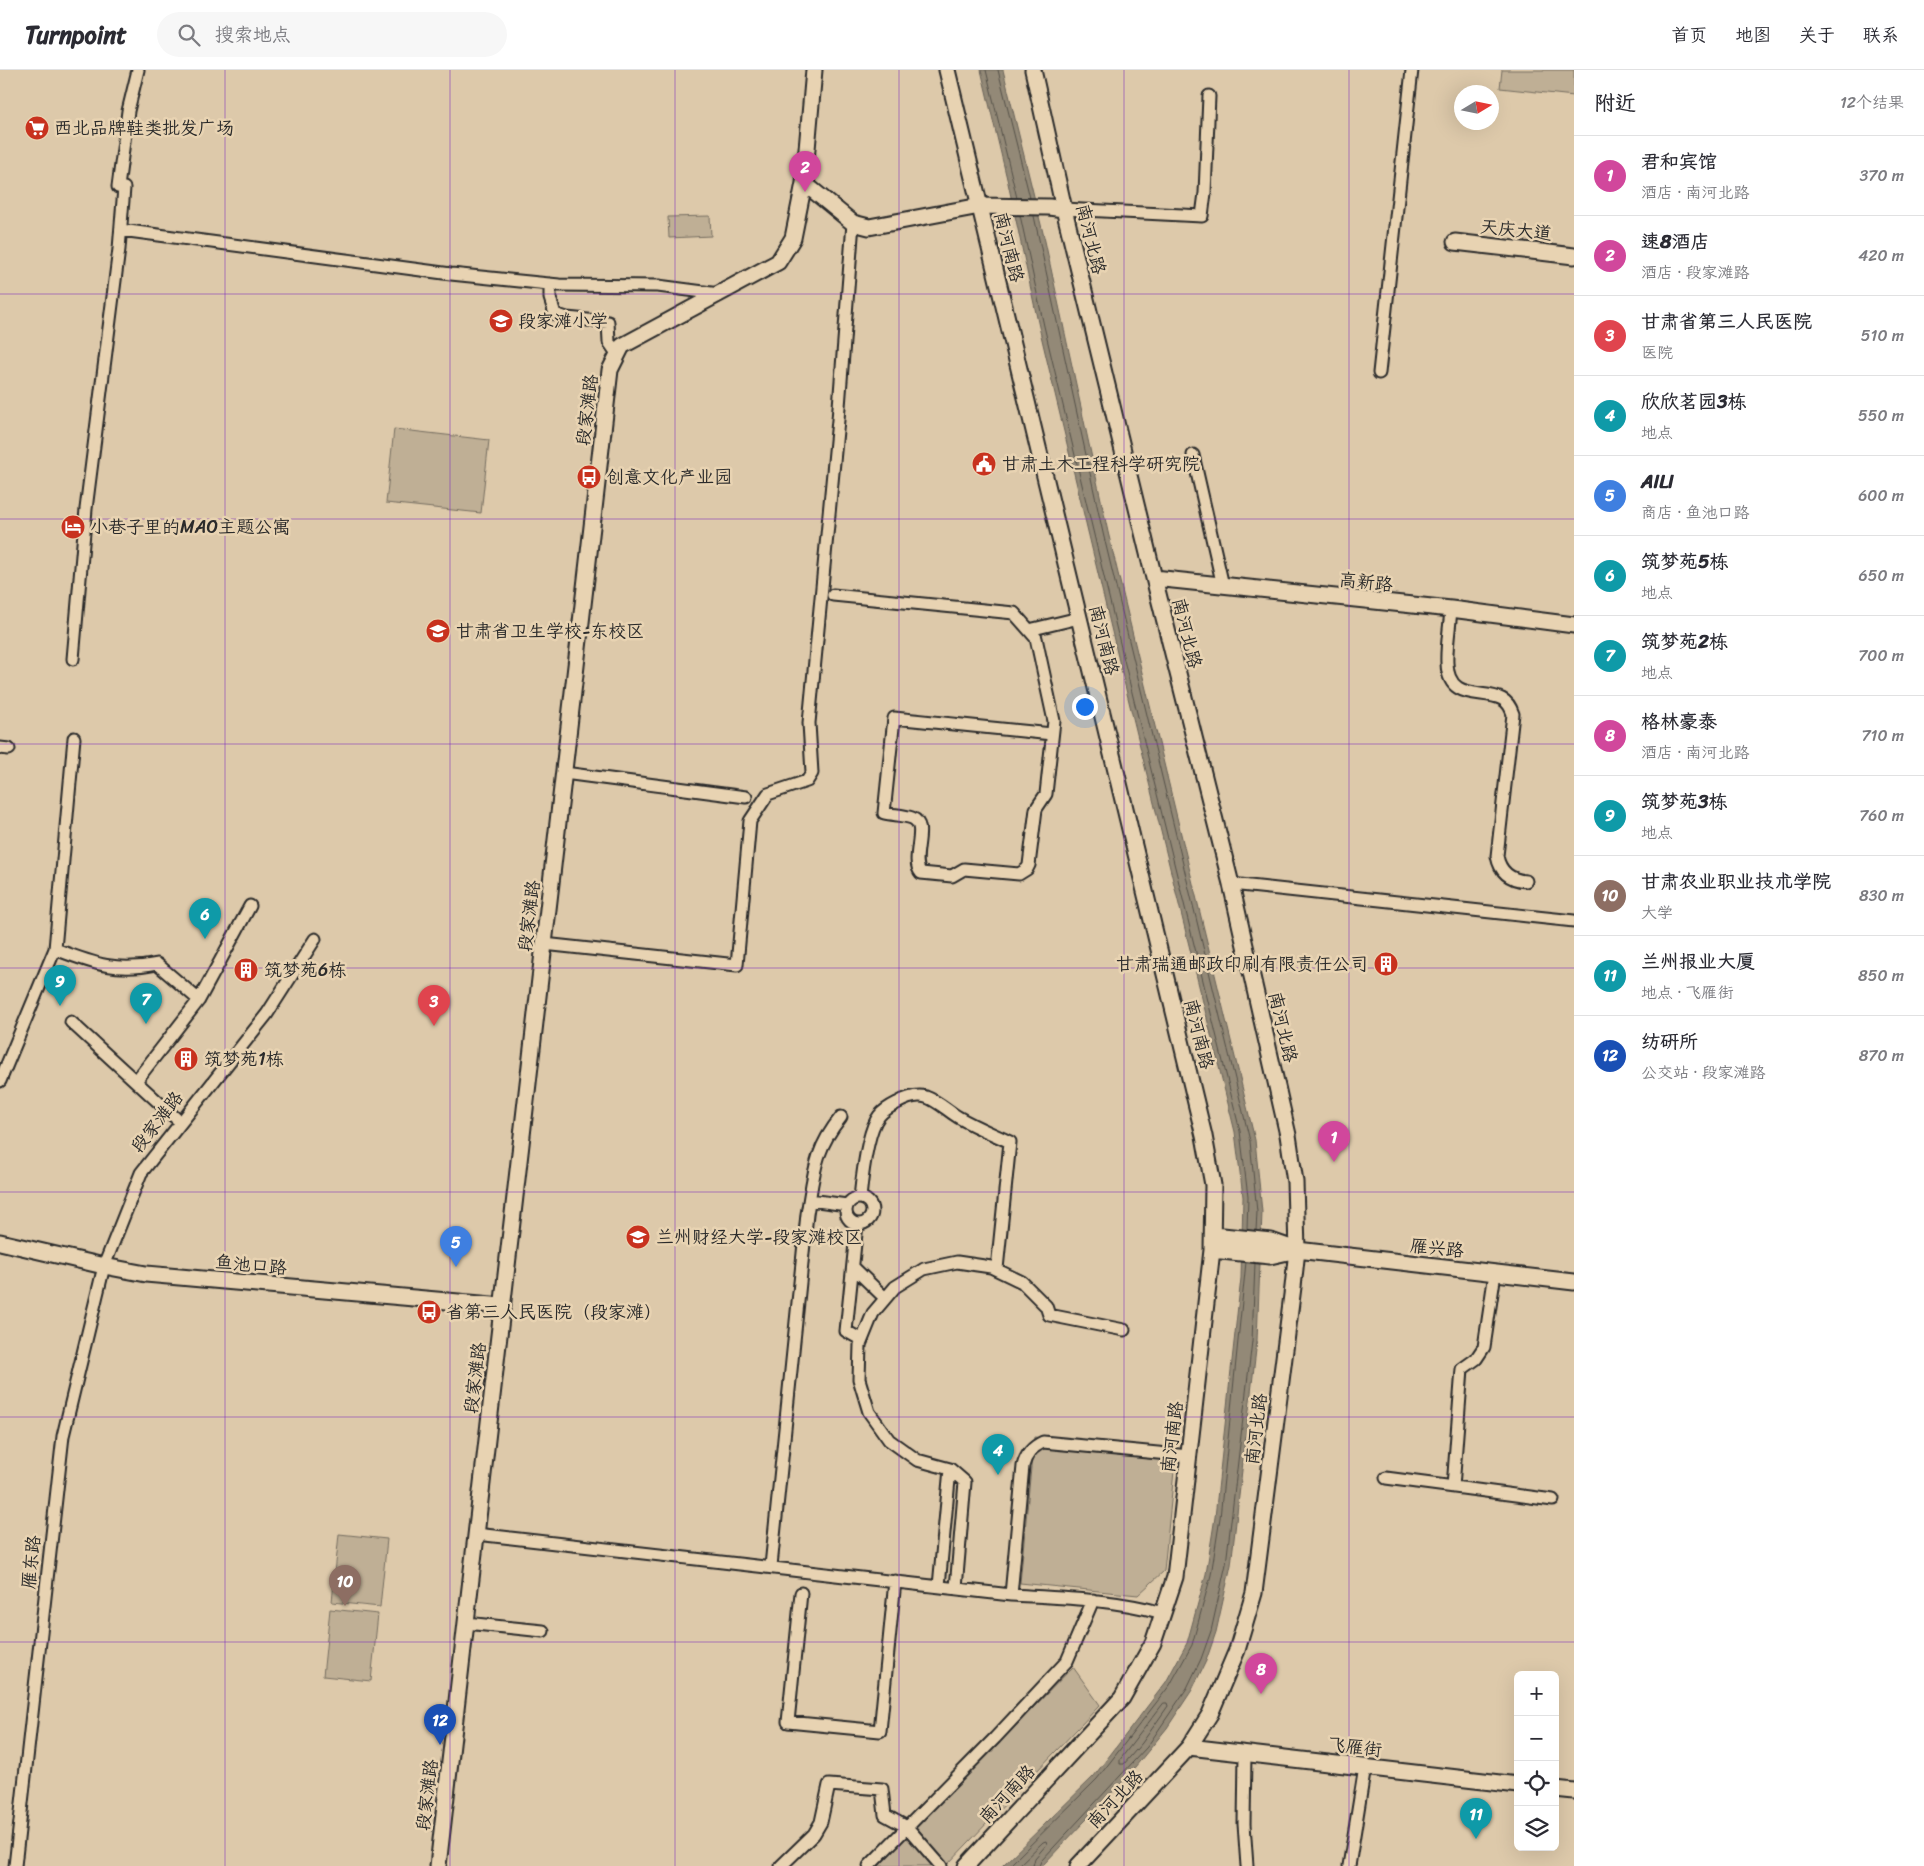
<!DOCTYPE html>
<html lang="zh">
<meta charset="utf-8">
<style>
:root{--surface:#fff;--page:#f7f7f7;--text:#2b2b33;--muted:#7c7c81;--line:#e1e1e2;--accent:#1a73e8}
body{margin:0;font-family:Sriracha,"LXGW WenKai TC",sans-serif;background:var(--page);color:var(--text)}
.controls{position:absolute;right:15px;bottom:15px;display:grid;overflow:hidden;border-radius:8px;box-shadow:0 5px 20px #0002}
.controls button{width:45px;height:45px;display:grid;place-items:center;padding:0;border:0;border-bottom:1px solid var(--line);background:var(--surface);color:var(--text);font:25px sans-serif}
.compass{position:absolute;left:1454px;top:15px;width:45px;height:45px;border-radius:50%;background:var(--surface);box-shadow:0 5px 20px #0002;rotate:80deg}
.you{position:absolute;left:1084px;top:636px;width:18px;height:18px;margin:-12px;border:4px solid #fff;border-radius:50%;background:#1a73e8;box-shadow:0 0 0 8px #1a73e833}
.badge{display:grid;place-items:center;width:32px;height:32px;border-radius:50%;background:var(--accent);color:#fff;font-size:16px;font-weight:700}
.pin{position:absolute;translate:-50% -41px;filter:drop-shadow(0 1px 2px #0008)}
.pin::after{content:'';position:absolute;top:26px;width:18px;height:15px;background:inherit;clip-path:polygon(0 0,100% 0,50% 100%)}
.list{margin:0;padding:0;list-style:none}
h2{display:flex;justify-content:space-between;align-items:center;height:65px;margin:0;padding:0 20px;font-size:21px}
h2 small{font-size:16px;font-weight:400;color:var(--muted)}
.list li{display:grid;grid-template-columns:32px 1fr auto;gap:15px;align-items:center;box-sizing:border-box;height:80px;padding:0 20px;border-top:1px solid var(--line)}
.list b{display:block;font-size:19px;white-space:nowrap}
.list p{margin:0;font-size:16px;white-space:nowrap;color:var(--muted)}
.list em{font-size:16px;font-style:normal;color:var(--muted)}
.icon{flex:none;width:28px;height:28px;fill:none;stroke:currentColor;stroke-width:2;stroke-linecap:round;stroke-linejoin:round}
.map{position:relative;flex:none;width:1574px;height:1796px;overflow:hidden}
header{display:flex;align-items:center;gap:30px;box-sizing:border-box;height:70px;padding:0 25px;background:var(--surface);border-bottom:1px solid var(--line)}
header strong{font-size:24px}
nav{display:flex;gap:28px;margin-inline-start:auto;font-size:18px}
.search{width:350px;height:45px;background:var(--page);display:flex;align-items:center;gap:12px;box-sizing:border-box;padding:0 18px;border-radius:28px;color:var(--muted);font-size:19px}
main{display:flex}
aside{flex:1;background:var(--surface)}
.map>svg:first-child{display:block}
</style>
<header>
<strong>Turnpoint</strong>
<div class="search"><svg class="icon" aria-label="search" viewBox="0 0 24 24"><circle cx="10" cy="10" r="6"/><path d="M15 15l6 6"/></svg>搜索地点</div>
<nav><a>首页</a><a>地图</a><a>关于</a><a>联系</a></nav>
</header>
<main>
<div class="map">
<svg width="1574" height="1796" viewBox="0 0 1574 1796">
<rect width="100%" height="100%" fill="#ddc9aa"/>
<filter id="ink" filterUnits="userSpaceOnUse"><feTurbulence type="fractalNoise" baseFrequency=".02" numOctaves="2"/><feDisplacementMap in="SourceGraphic" scale="10" xChannelSelector="R" yChannelSelector="G"/><feConvolveMatrix kernelMatrix="1 2 1 2 8 2 1 2 1" color-interpolation-filters="sRGB"/></filter>
<g filter="url(#ink)">
<path fill="#bfaf95" stroke="#756d60" d="M1502 0H1574V26L1500 18Z
M710 146 711 166 669 168 668 147Z
M394 359 489 370 481 443 386 433Z
M1034 1367 1176 1381 1164 1501 1138 1525 1020 1513Z
M339 1464 387 1469 380 1537 332 1532Z
M330 1539 378 1544 371 1611 323 1606Z
M1073 1597 1100 1635 946 1796H878Z"/>
<path fill="#938977" stroke="#696359" d="M981 0H1003L1045 171 1108 462 1255 1070 1262 1142 1257 1271 1231 1495 1216 1562 1206 1591 1192 1620 1167 1658 1126 1708 1042 1796H1002L1094 1706 1166 1612 1187 1573 1206 1504 1215 1447 1241 1208 1243 1127 1235 1062 1119 591 1039 257 1008 113Z"/>
<g fill="none" stroke-linecap="round" stroke-linejoin="round">
<path stroke="#555149" stroke-width="1" d="M986 0 1017 128
M998 0 1030 128
M1020 145 1044 256 1124 590 1240 1061 1248 1127 1247 1160
M1034 146 1103 463 1250 1071 1257 1142 1256 1161
M1164 1633H1167L1168 1636 1142 1673 1124 1694H1120V1690Z
M1009 1796 1097 1709 1170 1615 1192 1575 1211 1505 1220 1448 1246 1192
M1018 1796 1043 1772 1046 1771 1047 1774 1035 1788 1033 1796
M1039 1796 1041 1791 1147 1677 1187 1618 1201 1589 1211 1561 1226 1494 1252 1271 1255 1193"/>
<defs>
<path id="street" d="M1064 139 1202 146 1205 123 1209 26
M121 160 451 204 559 215 658 216 719 224
M550 214V228L555 244 567 248 608 252 609 272 618 285
M1379 303 1412 0
M1193 385 1223 516
M833 525 1014 543 1036 568 1054 651 1046 724 1036 739 1029 795 1027 799 1019 804 964 799 952 806 921 803C909 789 930 755 912 748 904 745 893 745 884 743L894 648 1052 664
M1451 539C1450 556 1446 577 1447 593 1448 632 1483 619 1502 629 1508 632 1511 638 1513 644L1497 786C1500 802 1510 810 1526 811
M1029 560 1079 548
M73 589 86 439 119 179 124 118 118 117 128 41 138 0
M0 678 9 679
M564 703 746 727
M1231 814 1574 851
M544 874 737 895 750 751 768 724 807 711 812 703 809 653 838 350 853 153
M55 879C92 893 116 903 157 894L199 930
M71 952 180 1052
M0 1011 55 879 74 668
M136 1011 199 930 250 836
M860 1128C862 1108 867 1061 879 1046 883 1041 891 1036 897 1033 906 1028 916 1024 926 1027 938 1031 948 1041 958 1047 975 1057 993 1064 1010 1072L997 1199
M846 1141a13 13 0 1 1 26 0a13 13 0 1 1-26 0Z
M810 1130 847 1135
M857 1154 846 1261 862 1270
M853 1197 885 1228
M1386 1408 1553 1430
M1453 1417 1462 1299 1476 1289 1484 1277 1495 1203
M476 1464 1011 1525C1062 1528 1113 1529 1163 1543
M771 1496 807 1144C814 1104 814 1080 841 1047
M939 1516 950 1399
M956 1518 965 1412 950 1399 917 1390 889 1370 869 1342 859 1309 860 1275 873 1243 895 1217 924 1199 957 1192 991 1197 1022 1212 1046 1236 1049 1245 1124 1260
M801 1523 788 1652 880 1661 895 1511
M1011 1525 1023 1396C1026 1384 1032 1377 1043 1372L1189 1386
M466 1553 543 1561
M1245 1684 1244 1754 1247 1796
M15 1796 63 1366 104 1196 141 1103 267 944 315 869
M781 1796 814 1764 821 1752 829 1715 882 1719 885 1745 907 1757 941 1796
M869 1796 995 1668 1067 1591 1093 1530
M1349 1796 1365 1697"/>
<path id="secondary" d="M947 0 1204 1066 1213 1115 1212 1180 1175 1507 1153 1573 1122 1628 966 1796
M1033 0 1064 139 1154 508 1231 814 1288 1065 1295 1112 1297 1180 1293 1217 1254 1523 1237 1580 1210 1644 1189 1677 1078 1796
M804 113 853 153 869 157 980 136 1049 137 1064 139
M1455 172 1574 186
M1154 508 1451 539 1574 555
M1213 1165 1271 1171 1297 1180 1574 1212
M0 1172 104 1196 146 1204 503 1236
M1212 1180 1270 1186 1297 1180
M1189 1677 1518 1715
M1555 1719 1574 1721
M438 1796 610 300 622 276 778 192 793 168 804 113 814 0"/>
</defs>
<use href="#street" stroke="#2b2b2b" stroke-width="15"/>
<use href="#secondary" stroke="#2b2b2b" stroke-width="19"/>
<use href="#street" stroke="#e8d3b2" stroke-width="11"/>
<use href="#secondary" stroke="#e8d3b2" stroke-width="15"/>
</g>
</g>
<path fill="none" stroke="#7b2cbf" stroke-width="1" stroke-opacity="0.55" d="M225 0V1796M450 0V1796M675 0V1796M899 0V1796M1124 0V1796M1349 0V1796M0 224H1574M0 449H1574M0 674H1574M0 898H1574M0 1122H1574M0 1347H1574M0 1572H1574"/>
<defs>
<symbol id="supermarket-disc" viewBox="-11 -11 22 22"><circle r="9.5" fill="#c8321e" stroke="#e8d3b2"/><path d="M-6-5.5h2.5l.6 2H6L4.5 2H-2.5L-4.4-4H-6ZM-1.5 3.2a1.3 1.3 0 1 0 .1 0ZM3 3.2a1.3 1.3 0 1 0 .1 0Z" fill="#fff"/></symbol>
<symbol id="school-disc" viewBox="-11 -11 22 22"><circle r="9.5" fill="#c8321e" stroke="#e8d3b2"/><path d="M0-5L7-2L0 1L-7-2ZM-4 1L0 2.5L4 1V4Q0 6-4 4Z" fill="#fff"/></symbol>
<symbol id="civic-disc" viewBox="-11 -11 22 22"><circle r="9.5" fill="#c8321e" stroke="#e8d3b2"/><path d="M-.6-6.5H3V-4.5H.6V-3L4-1V1h2V6H-6V1h2V-1L-.6-3ZM-1.2 2.5V6h2.4V2.5Z" fill="#fff"/></symbol>
<symbol id="bus-disc" viewBox="-11 -11 22 22"><circle r="9.5" fill="#c8321e" stroke="#e8d3b2"/><path d="M-5-6H5V4H4V6H2V4H-2V6H-4V4H-5ZM-3.5-4V0h7V-4ZM-3.5 1.2v1.5H-2V1.2ZM2 1.2v1.5H3.5V1.2Z" fill="#fff"/></symbol>
<symbol id="hotel-disc" viewBox="-11 -11 22 22"><circle r="9.5" fill="#c8321e" stroke="#e8d3b2"/><path d="M-6-4.5h1.5V1H6V5H4.5V3h-9V5H-6ZM-4 0a1.8 1.8 0 1 1 3.6 0ZM.5 0V-2.5h3Q6-2.5 6 0Z" fill="#fff"/></symbol>
<symbol id="university-disc" viewBox="-11 -11 22 22"><circle r="9.5" fill="#c8321e" stroke="#e8d3b2"/><path d="M0-5L7-2L0 1L-7-2ZM-4 1L0 2.5L4 1V4Q0 6-4 4Z" fill="#fff"/></symbol>
<symbol id="building-disc" viewBox="-11 -11 22 22"><circle r="9.5" fill="#c8321e" stroke="#e8d3b2"/><path d="M-4-6H4V6H1V3H-1V6H-4ZM-2.5-4.3h1.7v1.8h-1.7ZM.8-4.3h1.7v1.8H.8ZM-2.5-1h1.7V.8h-1.7ZM.8-1h1.7V.8H.8Z" fill="#fff"/></symbol>
</defs>
<g fill-rule="evenodd">
<use href="#supermarket-disc" x="23" y="44" width="28" height="28"/>
<use href="#school-disc" x="487" y="237" width="28" height="28"/>
<use href="#civic-disc" x="970" y="380" width="28" height="28"/>
<use href="#bus-disc" x="575" y="393" width="28" height="28"/>
<use href="#hotel-disc" x="59" y="443" width="28" height="28"/>
<use href="#university-disc" x="424" y="547" width="28" height="28"/>
<use href="#building-disc" x="1372" y="880" width="28" height="28"/>
<use href="#building-disc" x="232" y="886" width="28" height="28"/>
<use href="#building-disc" x="172" y="975" width="28" height="28"/>
<use href="#university-disc" x="624" y="1153" width="28" height="28"/>
<use href="#bus-disc" x="415" y="1228" width="28" height="28"/>
</g>
<g text-anchor="middle" dominant-baseline="central" stroke-width="5" stroke-linejoin="round" paint-order="stroke">
<g font-size="18" fill="#2b2b2b" stroke="#e8d3b2" text-anchor="start">
<text x="54" y="58">西北品牌鞋类批发广场</text>
<text x="518" y="251">段家滩小学</text>
<text x="1002" y="394">甘肃土木工程科学研究院</text>
<text x="606" y="407">创意文化产业园</text>
<text x="90" y="457">小巷子里的MAO主题公寓</text>
<text x="456" y="561">甘肃省卫生学校-东校区</text>
<text x="1368" y="894" text-anchor="end">甘肃瑞通邮政印刷有限责任公司</text>
<text x="264" y="900">筑梦苑6栋</text>
<text x="204" y="989">筑梦苑1栋</text>
<text x="656" y="1167">兰州财经大学-段家滩校区</text>
<text x="446" y="1242">省第三人民医院（段家滩）</text>
</g>
<g font-size="18" fill="#2b2b2b" stroke="#e8d3b2">
<text transform="translate(1516 160) rotate(6)">天庆大道</text>
<text transform="translate(1091 169) rotate(76)">南河北路</text>
<text transform="translate(1009 177) rotate(76)">南河南路</text>
<text transform="translate(587 340) rotate(-83)">段家滩路</text>
<text transform="translate(1366 512) rotate(6)">高新路</text>
<text transform="translate(1187 563) rotate(76)">南河北路</text>
<text transform="translate(1104 570) rotate(76)">南河南路</text>
<text transform="translate(529 846) rotate(-83)">段家滩路</text>
<text transform="translate(1283 957) rotate(77)">南河北路</text>
<text transform="translate(1199 964) rotate(76)">南河南路</text>
<text transform="translate(157 1052) rotate(-52)">段家滩路</text>
<text transform="translate(1437 1178) rotate(6)">雁兴路</text>
<text transform="translate(251 1195) rotate(5)">鱼池口路</text>
<text transform="translate(475 1308) rotate(-83)">段家滩路</text>
<text transform="translate(1256 1359) rotate(-83)">南河北路</text>
<text transform="translate(1172 1367) rotate(-83)">南河南路</text>
<text transform="translate(31 1492) rotate(-84)">雁东路</text>
<text transform="translate(1355 1677) rotate(7)">飞雁街</text>
<text transform="translate(1007 1724) rotate(-47)">南河南路</text>
<text transform="translate(427 1725) rotate(-83)">段家滩路</text>
<text transform="translate(1115 1729) rotate(-47)">南河北路</text>
</g>
</g>
</svg>
<div class="controls">
<button>+</button>
<button>−</button>
<button><svg class="icon" aria-label="locate" viewBox="0 0 24 24"><circle cx="12" cy="12" r="6"/><path d="M12 2v4M12 18v4M2 12h4M18 12h4"/></svg></button>
<button><svg class="icon" aria-label="layers" viewBox="0 0 24 24"><path d="M12 4l9 5-9 5-9-5zM3 14l9 5 9-5"/></svg></button>
</div>
<svg class="compass" viewBox="-18 -18 36 36"><path d="M0-13l5 13h-10z" fill="#e53935"/><path d="M0 13l5-13h-10z" fill="#7c7c81"/></svg>
<div class="you"></div>
<div class="pin badge" style="left:1334px;top:1092px;background:#d1479c">1</div>
<div class="pin badge" style="left:805px;top:122px;background:#d1479c">2</div>
<div class="pin badge" style="left:434px;top:956px;background:#e0444e">3</div>
<div class="pin badge" style="left:998px;top:1405px;background:#0f9aa8">4</div>
<div class="pin badge" style="left:456px;top:1197px;background:#3f7fe0">5</div>
<div class="pin badge" style="left:205px;top:869px;background:#0f9aa8">6</div>
<div class="pin badge" style="left:146px;top:954px;background:#0f9aa8">7</div>
<div class="pin badge" style="left:1261px;top:1624px;background:#d1479c">8</div>
<div class="pin badge" style="left:60px;top:936px;background:#0f9aa8">9</div>
<div class="pin badge" style="left:345px;top:1536px;background:#8d6e63">10</div>
<div class="pin badge" style="left:1476px;top:1769px;background:#0f9aa8">11</div>
<div class="pin badge" style="left:440px;top:1675px;background:#1a4fb4">12</div>
</div>
<aside>
<h2>附近<small>12个结果</small></h2>
<ul class="list">
<li><span class="badge" style="background:#d1479c">1</span><div><b>君和宾馆</b><p>酒店 · 南河北路</p></div><em>370 m</em></li>
<li><span class="badge" style="background:#d1479c">2</span><div><b>速8酒店</b><p>酒店 · 段家滩路</p></div><em>420 m</em></li>
<li><span class="badge" style="background:#e0444e">3</span><div><b>甘肃省第三人民医院</b><p>医院</p></div><em>510 m</em></li>
<li><span class="badge" style="background:#0f9aa8">4</span><div><b>欣欣茗园3栋</b><p>地点</p></div><em>550 m</em></li>
<li><span class="badge" style="background:#3f7fe0">5</span><div><b>AILI</b><p>商店 · 鱼池口路</p></div><em>600 m</em></li>
<li><span class="badge" style="background:#0f9aa8">6</span><div><b>筑梦苑5栋</b><p>地点</p></div><em>650 m</em></li>
<li><span class="badge" style="background:#0f9aa8">7</span><div><b>筑梦苑2栋</b><p>地点</p></div><em>700 m</em></li>
<li><span class="badge" style="background:#d1479c">8</span><div><b>格林豪泰</b><p>酒店 · 南河北路</p></div><em>710 m</em></li>
<li><span class="badge" style="background:#0f9aa8">9</span><div><b>筑梦苑3栋</b><p>地点</p></div><em>760 m</em></li>
<li><span class="badge" style="background:#8d6e63">10</span><div><b>甘肃农业职业技术学院</b><p>大学</p></div><em>830 m</em></li>
<li><span class="badge" style="background:#0f9aa8">11</span><div><b>兰州报业大厦</b><p>地点 · 飞雁街</p></div><em>850 m</em></li>
<li><span class="badge" style="background:#1a4fb4">12</span><div><b>纺研所</b><p>公交站 · 段家滩路</p></div><em>870 m</em></li>
</ul>
</aside>
</main>
